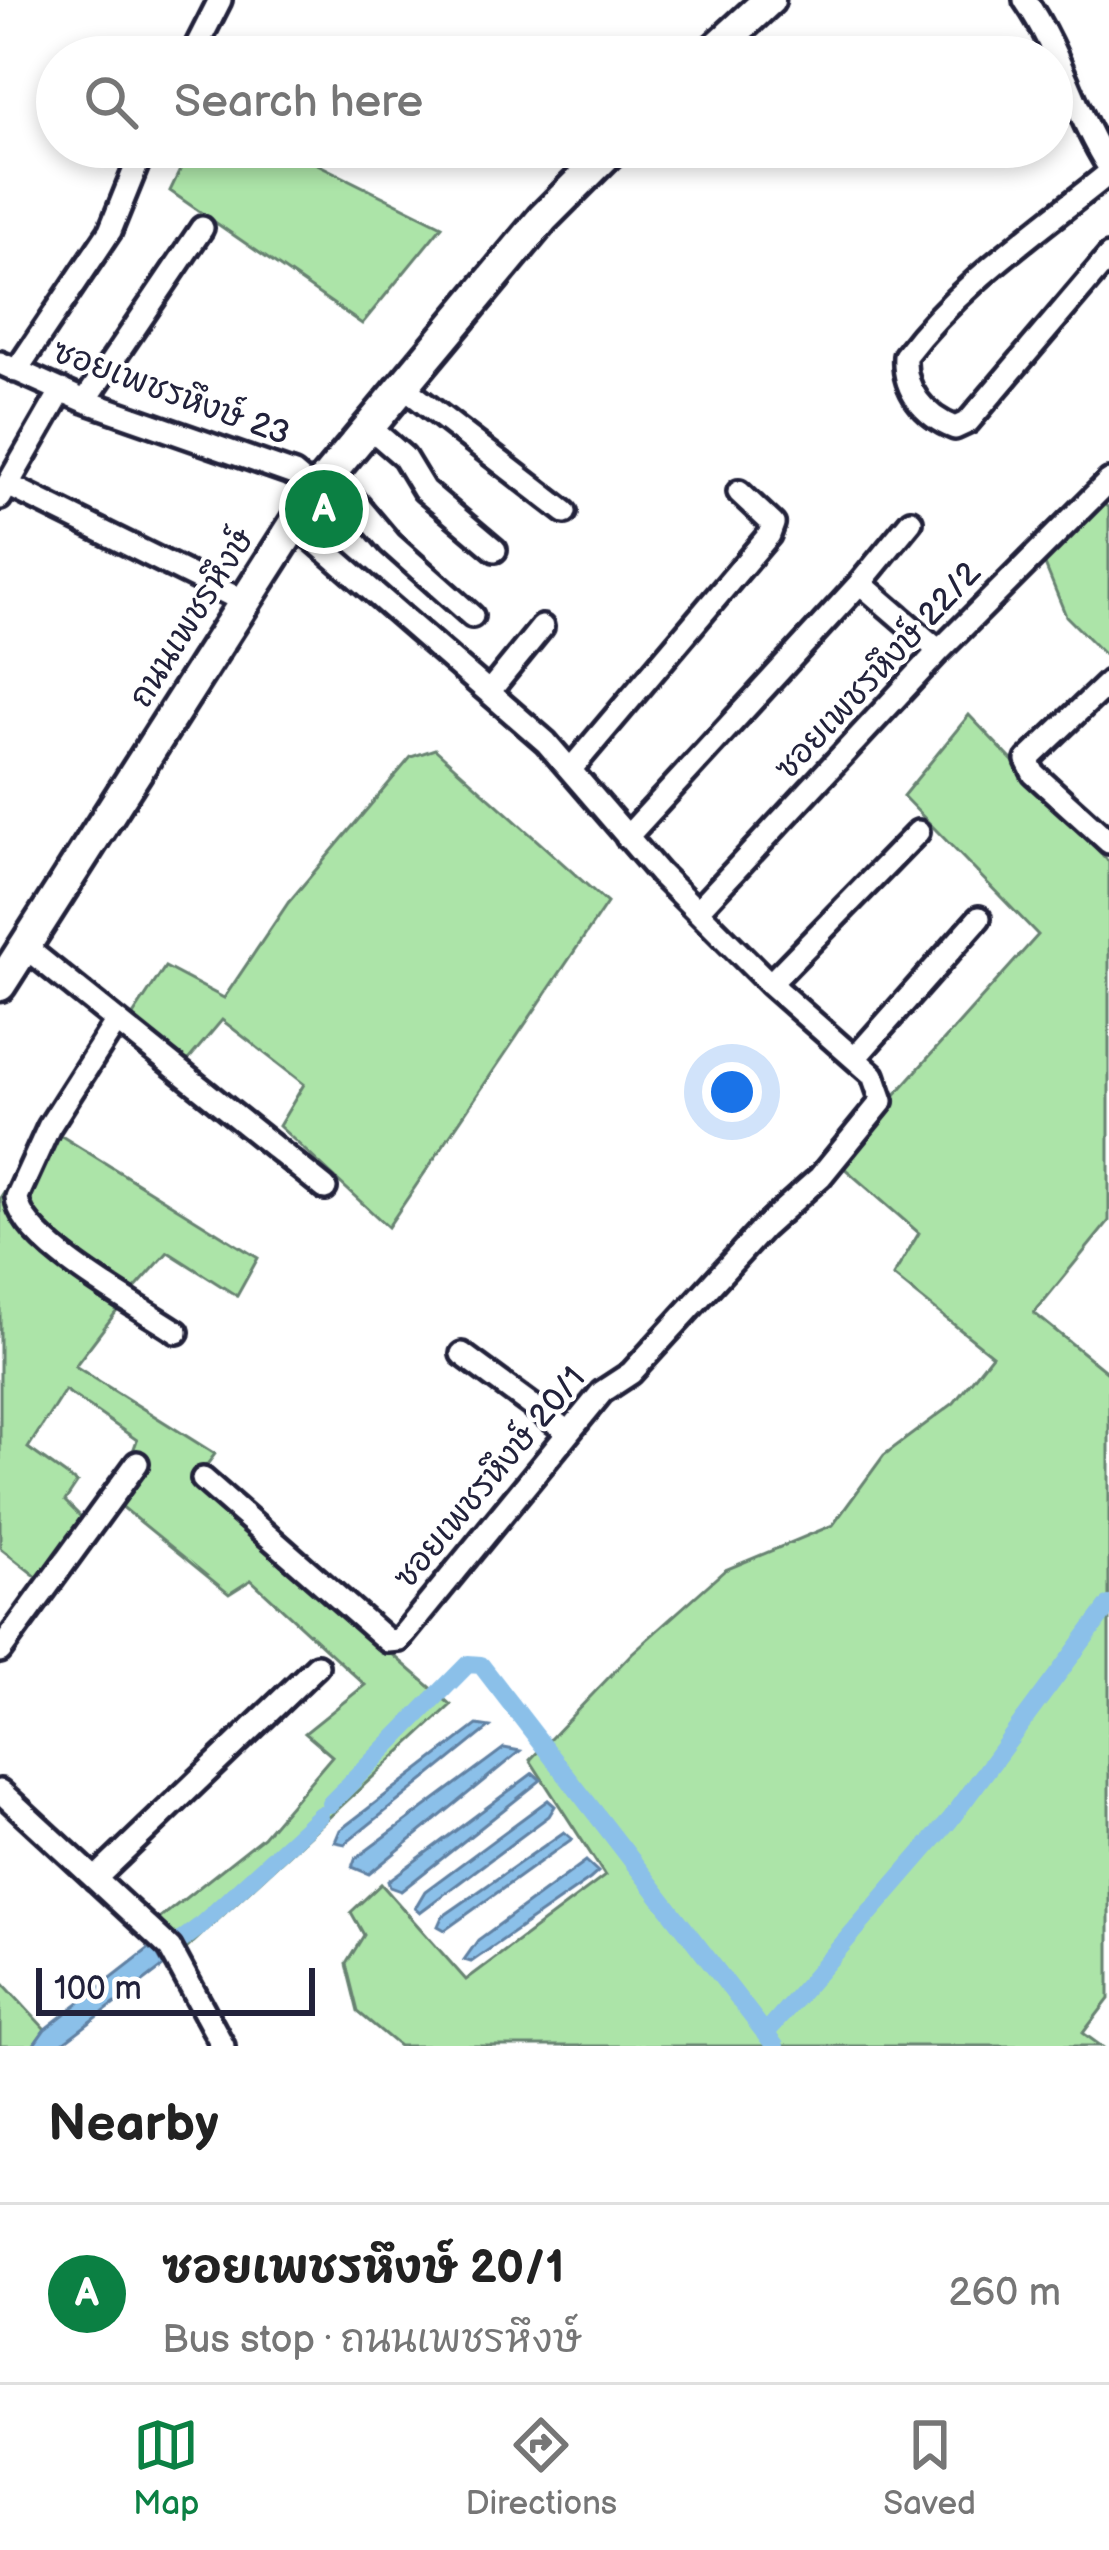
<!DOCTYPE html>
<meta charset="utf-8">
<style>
:root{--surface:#fff;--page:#f2f2f2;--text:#222;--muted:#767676;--line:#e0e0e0;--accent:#0b8043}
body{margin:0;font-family:"Balsamiq Sans","Playpen Sans Thai",sans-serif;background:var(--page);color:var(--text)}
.scale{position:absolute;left:36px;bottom:30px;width:279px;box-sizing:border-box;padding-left:12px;border:6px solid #22223b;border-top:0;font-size:33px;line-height:42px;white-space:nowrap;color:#22223b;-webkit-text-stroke:9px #fff;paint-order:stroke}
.you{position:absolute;left:732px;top:1092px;width:42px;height:42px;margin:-30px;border:9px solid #fff;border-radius:50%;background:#1a73e8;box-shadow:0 0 0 18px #1a73e833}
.badge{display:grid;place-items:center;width:78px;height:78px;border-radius:50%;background:var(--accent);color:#fff;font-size:39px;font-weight:700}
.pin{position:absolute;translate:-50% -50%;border:6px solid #fff;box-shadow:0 3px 12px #0006}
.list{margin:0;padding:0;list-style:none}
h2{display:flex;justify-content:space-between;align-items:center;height:156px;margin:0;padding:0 48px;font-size:51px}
h2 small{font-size:39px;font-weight:400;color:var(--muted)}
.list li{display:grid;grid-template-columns:78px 1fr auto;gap:36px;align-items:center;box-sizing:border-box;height:180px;padding:0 48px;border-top:3px solid var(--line)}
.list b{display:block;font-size:45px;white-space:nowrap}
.list p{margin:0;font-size:39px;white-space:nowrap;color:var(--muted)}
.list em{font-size:39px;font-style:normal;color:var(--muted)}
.icon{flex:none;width:66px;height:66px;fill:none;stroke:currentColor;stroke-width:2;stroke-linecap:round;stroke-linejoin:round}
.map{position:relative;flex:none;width:1109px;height:2046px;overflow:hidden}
.search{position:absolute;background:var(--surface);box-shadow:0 6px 18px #0003;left:36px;right:36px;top:36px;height:132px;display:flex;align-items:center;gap:30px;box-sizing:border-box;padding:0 42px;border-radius:66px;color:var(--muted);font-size:45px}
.sheet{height:336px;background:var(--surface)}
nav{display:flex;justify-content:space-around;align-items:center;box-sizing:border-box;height:168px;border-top:3px solid var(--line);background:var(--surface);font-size:33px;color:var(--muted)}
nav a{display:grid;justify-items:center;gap:6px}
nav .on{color:var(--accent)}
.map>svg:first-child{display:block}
</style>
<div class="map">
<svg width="1109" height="2046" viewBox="0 0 1109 2046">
<rect width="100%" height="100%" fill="#fff"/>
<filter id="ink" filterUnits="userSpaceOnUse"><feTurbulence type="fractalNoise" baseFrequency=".00833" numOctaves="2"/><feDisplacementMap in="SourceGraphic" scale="24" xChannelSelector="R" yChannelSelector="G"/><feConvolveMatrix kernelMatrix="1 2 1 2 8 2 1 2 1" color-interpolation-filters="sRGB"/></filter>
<g filter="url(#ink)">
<path fill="#ace4a8" stroke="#678372" stroke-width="3" d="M191 147H283L442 226 362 324 170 191Z
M1103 502 1109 509V659L1066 616 1044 562Z
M969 715 1109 862V1221L1034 1313 1109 1374V1999L1083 2033 1101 2046H399L358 2012 346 1964 364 1935 351 1912 381 1884 466 1980 605 1876 530 1760 632 1653 725 1570 833 1525 884 1455 954 1403 992 1355 893 1276 919 1233 843 1167 893 1097 1038 935 903 796Z
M435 749 607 903 388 1227 279 1126 304 1084 222 1020 184 1065 130 1020 165 967 224 998 288 903 411 757Z
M55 1132 258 1258 237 1296 168 1252 132 1292 43 1229 24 1210 28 1185Z
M21 1166 6 1210 16 1226 123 1303 75 1366 215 1454 194 1482 451 1705 185 1950 159 1919 263 1837 332 1756 305 1733 365 1685 251 1580 229 1594 115 1501 137 1440 65 1390 28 1448 77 1483 65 1501 83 1519 38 1578 0 1548V1198Z
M0 1980 45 2029 33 2046H0Z"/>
<path fill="#8bc0e9" stroke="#6181a3" stroke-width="3" d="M477 1725 490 1727 345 1844 335 1842 340 1830Z
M504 1748 520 1751 369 1874 352 1867 355 1859Z
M533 1773 541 1780 401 1891 390 1887 388 1881Z
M548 1800 555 1806 549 1816 420 1912 415 1908 425 1891Z
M564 1832 572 1839 445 1930 438 1926 442 1917Z
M586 1861 598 1872 590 1879 471 1962 464 1960 478 1940Z
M152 1946 164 1966 59 2046H33L45 2029Z"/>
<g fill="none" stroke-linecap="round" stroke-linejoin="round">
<path stroke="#8bc0e9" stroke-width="18" d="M330 1804 468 1664 481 1665 775 2046
M202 1924 320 1815
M178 1943 199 1927
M765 2034 950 1820 1109 1605"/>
<defs>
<path id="minor" d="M1025 0C1061 52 1075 114 1109 167
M191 57 220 0
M1109 173C1038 231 961 282 905 356 903 390 924 416 955 428L968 422 1109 256
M0 363 85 401 294 474 315 492
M16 371 110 231 144 147
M402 386 565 512
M85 401 202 228
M368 426 404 457 424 490 495 550
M330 472 390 543 472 616
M8 485 247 603
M0 498 62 390
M860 583 911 521
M1109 682 1027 760 1034 774 1109 842
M489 692 542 627
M571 769 769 535 773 524 739 492
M627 837 860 583 939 651
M698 910 939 651 1109 481
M25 947 325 1188
M770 984 918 832
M116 1022 49 1127 17 1197C19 1242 139 1306 177 1332
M855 1058 979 918
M462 1354 568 1432
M203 1479 388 1641 399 1640 602 1392 631 1373 763 1228 820 1177 882 1101 873 1075 770 984 659 873 546 742 293 522
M0 1651 137 1463
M0 1791 170 1948 223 2046
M95 1879 317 1666"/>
<path id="secondary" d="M707 57 769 0
M0 985 315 492 543 218 614 147"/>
</defs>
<use href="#minor" stroke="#22223b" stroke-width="30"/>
<use href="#secondary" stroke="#22223b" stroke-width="39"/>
<use href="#minor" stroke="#fff" stroke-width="21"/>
<use href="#secondary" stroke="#fff" stroke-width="30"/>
</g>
</g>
<g text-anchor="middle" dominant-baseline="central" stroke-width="9" stroke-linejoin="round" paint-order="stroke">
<g font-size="33" fill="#22223b" stroke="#fff">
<text transform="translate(171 393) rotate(20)">ซอยเพชรหึงษ์ 23</text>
<text transform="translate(192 618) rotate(-58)">ถนนเพชรหึงษ์</text>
<text transform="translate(878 671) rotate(-47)">ซอยเพชรหึงษ์ 22/2</text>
<text transform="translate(490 1478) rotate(-50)">ซอยเพชรหึงษ์ 20/1</text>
</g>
</g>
</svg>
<div class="scale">100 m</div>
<div class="you"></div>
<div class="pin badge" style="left:324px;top:509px">A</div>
<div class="search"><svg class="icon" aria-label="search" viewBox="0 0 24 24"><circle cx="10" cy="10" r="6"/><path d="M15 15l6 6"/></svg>Search here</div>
</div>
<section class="sheet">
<h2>Nearby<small></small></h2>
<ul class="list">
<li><span class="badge">A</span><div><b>ซอยเพชรหึงษ์ 20/1</b><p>Bus stop · ถนนเพชรหึงษ์</p></div><em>260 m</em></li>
</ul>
</section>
<nav>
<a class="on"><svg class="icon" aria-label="map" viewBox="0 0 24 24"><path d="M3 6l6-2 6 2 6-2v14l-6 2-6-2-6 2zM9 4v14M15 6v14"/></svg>Map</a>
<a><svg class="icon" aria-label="directions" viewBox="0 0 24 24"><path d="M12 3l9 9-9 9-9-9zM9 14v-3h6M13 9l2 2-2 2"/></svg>Directions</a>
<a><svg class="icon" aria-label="saved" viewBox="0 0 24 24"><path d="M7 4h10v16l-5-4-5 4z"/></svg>Saved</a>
</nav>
